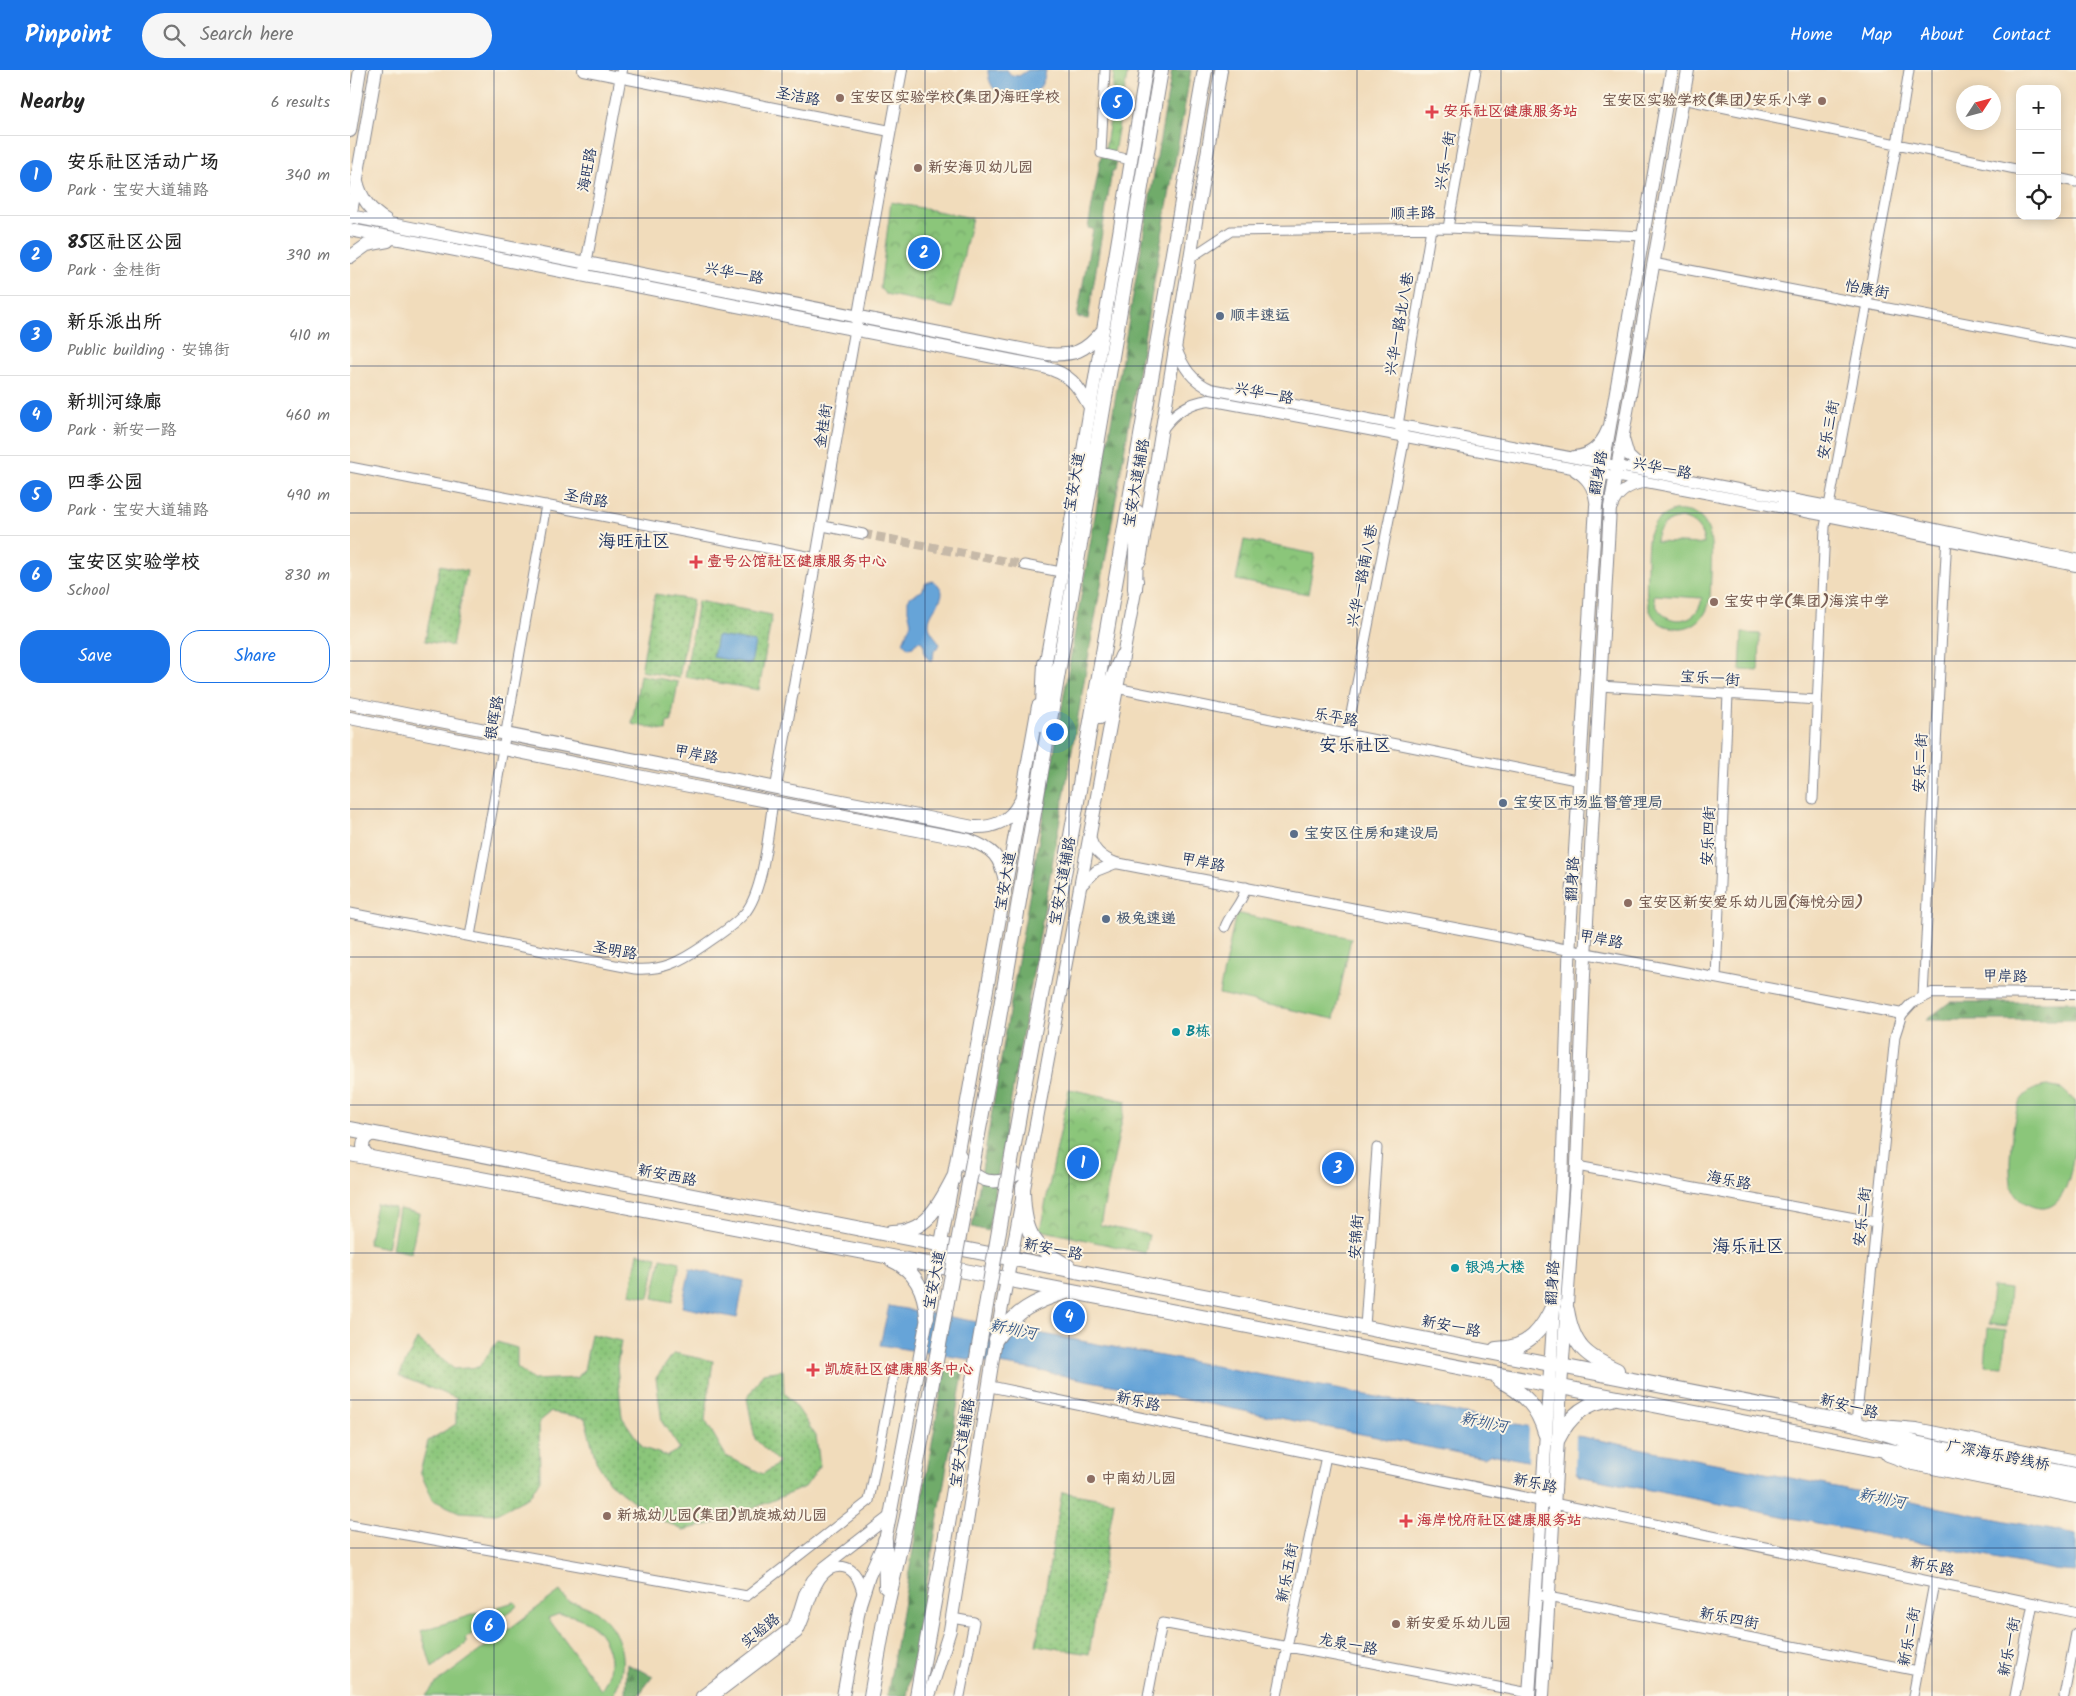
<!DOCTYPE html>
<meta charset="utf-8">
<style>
:root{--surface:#fff;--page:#f6f6f6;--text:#222;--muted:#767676;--line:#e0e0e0;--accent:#1a73e8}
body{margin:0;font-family:Kalam,"LXGW WenKai TC",sans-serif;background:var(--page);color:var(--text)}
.controls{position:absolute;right:15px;top:15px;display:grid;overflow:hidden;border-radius:10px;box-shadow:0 2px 12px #0003}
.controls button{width:45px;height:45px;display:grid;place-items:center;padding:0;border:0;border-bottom:1px solid var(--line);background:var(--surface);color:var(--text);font:25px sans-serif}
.compass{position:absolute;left:1606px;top:15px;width:45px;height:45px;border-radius:50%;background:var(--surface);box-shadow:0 2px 12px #0003;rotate:54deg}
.you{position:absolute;left:704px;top:661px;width:18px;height:18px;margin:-12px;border:4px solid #fff;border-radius:50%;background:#1a73e8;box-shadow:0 0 0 8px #1a73e833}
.badge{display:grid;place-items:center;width:32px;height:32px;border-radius:50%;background:var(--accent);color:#fff;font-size:16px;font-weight:700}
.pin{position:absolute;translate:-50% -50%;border:2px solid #fff;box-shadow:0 1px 5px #0006}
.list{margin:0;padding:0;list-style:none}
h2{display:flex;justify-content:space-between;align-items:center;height:65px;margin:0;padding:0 20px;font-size:21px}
h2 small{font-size:16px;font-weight:400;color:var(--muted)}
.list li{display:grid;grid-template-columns:32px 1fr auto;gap:15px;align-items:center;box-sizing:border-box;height:80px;padding:0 20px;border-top:1px solid var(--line)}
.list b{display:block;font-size:19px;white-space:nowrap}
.list p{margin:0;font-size:16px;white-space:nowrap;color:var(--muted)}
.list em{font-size:16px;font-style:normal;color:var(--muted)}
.actions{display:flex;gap:10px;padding:15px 20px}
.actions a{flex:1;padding:11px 0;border:1px solid var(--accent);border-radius:20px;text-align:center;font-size:18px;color:var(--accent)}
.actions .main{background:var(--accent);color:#fff}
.icon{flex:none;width:28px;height:28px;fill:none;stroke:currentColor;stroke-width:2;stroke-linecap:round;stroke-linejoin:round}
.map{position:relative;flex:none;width:1726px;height:1626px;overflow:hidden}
header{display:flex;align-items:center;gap:30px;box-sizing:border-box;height:70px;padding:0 25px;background:var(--accent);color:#fff}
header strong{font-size:24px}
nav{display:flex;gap:28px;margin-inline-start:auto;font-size:18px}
.search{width:350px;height:45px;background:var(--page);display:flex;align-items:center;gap:12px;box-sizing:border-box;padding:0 18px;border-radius:28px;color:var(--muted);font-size:19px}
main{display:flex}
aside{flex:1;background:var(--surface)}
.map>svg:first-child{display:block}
</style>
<header>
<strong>Pinpoint</strong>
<div class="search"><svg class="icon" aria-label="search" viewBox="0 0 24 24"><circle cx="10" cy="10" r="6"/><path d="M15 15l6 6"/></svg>Search here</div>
<nav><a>Home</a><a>Map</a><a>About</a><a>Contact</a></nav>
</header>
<main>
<aside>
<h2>Nearby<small>6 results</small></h2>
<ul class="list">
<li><span class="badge">1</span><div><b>安乐社区活动广场</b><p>Park · 宝安大道辅路</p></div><em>340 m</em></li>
<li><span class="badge">2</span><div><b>85区社区公园</b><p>Park · 金桂街</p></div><em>390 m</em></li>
<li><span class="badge">3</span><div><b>新乐派出所</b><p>Public building · 安锦街</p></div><em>410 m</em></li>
<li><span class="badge">4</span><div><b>新圳河绿廊</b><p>Park · 新安一路</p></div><em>460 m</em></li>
<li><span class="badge">5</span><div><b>四季公园</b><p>Park · 宝安大道辅路</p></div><em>490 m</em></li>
<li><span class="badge">6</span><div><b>宝安区实验学校</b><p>School</p></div><em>830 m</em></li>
</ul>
<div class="actions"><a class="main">Save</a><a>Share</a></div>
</aside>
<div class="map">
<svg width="1726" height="1626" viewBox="0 0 1726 1626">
<defs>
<pattern id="forest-firs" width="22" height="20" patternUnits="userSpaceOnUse" patternTransform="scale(1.25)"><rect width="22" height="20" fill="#70ab6a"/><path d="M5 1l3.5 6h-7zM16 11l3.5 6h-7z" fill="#5b8c5a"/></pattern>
<pattern id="park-crowns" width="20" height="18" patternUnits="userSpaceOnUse" patternTransform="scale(1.25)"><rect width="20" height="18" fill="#8bc67a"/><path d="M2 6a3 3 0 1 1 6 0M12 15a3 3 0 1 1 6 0" fill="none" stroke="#71a167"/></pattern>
<pattern id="garden-dots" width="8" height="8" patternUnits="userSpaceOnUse" patternTransform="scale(1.25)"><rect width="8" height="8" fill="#8bc67a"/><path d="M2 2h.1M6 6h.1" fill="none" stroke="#71a167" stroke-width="1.8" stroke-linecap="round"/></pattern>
</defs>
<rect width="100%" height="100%" fill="#fcf5e5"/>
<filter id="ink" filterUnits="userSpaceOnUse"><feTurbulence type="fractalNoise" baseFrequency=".02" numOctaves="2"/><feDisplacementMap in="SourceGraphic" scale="10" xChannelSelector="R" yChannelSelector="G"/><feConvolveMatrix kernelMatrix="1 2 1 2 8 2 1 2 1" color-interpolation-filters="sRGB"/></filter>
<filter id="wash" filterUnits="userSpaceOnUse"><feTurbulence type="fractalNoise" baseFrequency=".0096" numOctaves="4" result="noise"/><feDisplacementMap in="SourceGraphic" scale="20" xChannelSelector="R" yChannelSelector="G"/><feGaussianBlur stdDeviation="1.12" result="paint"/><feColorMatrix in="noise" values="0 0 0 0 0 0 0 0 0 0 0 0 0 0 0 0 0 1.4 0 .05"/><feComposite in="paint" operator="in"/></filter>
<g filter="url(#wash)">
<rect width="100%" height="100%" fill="#f1dcbb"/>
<path fill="#8bc67a" stroke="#537a6c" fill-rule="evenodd" d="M1324 441C1366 438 1362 476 1361 505 1360 518 1362 534 1354 545 1347 554 1337 559 1327 558 1293 557 1296 523 1297 499 1297 487 1297 476 1299 464 1304 452 1311 445 1324 441ZM1331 448C1345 451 1353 460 1354 474L1306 472C1307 458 1317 450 1331 448ZM1304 526V525L1352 528C1348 559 1306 556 1304 526Z
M1392 563 1410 564 1409 601 1390 600Z
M886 843 1001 868 984 949 869 924Z
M1697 1016 1712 1019 1726 1032C1726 1062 1726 1141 1690 1138 1679 1137 1668 1130 1663 1120 1656 1106 1662 1043 1671 1030 1677 1021 1687 1017 1697 1016Z
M26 1134 45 1138 37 1178 18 1174Z
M49 1139 69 1143 61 1183 42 1179Z
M288 1183 307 1187 299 1228 280 1224Z
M311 1188 330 1192 322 1232 303 1228Z
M1642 1217 1660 1219 1657 1256 1639 1254Z
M1638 1258 1656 1260 1653 1296 1635 1295Z
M210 1521 218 1532C264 1536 287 1588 262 1626H76L84 1615ZM209 1544C236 1545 257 1562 260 1590 260 1600 258 1611 251 1620L198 1548Z
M164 1532 167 1534 166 1537 141 1556 137 1549 138 1540Z
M131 1542 133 1543V1551L138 1558 134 1555 115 1569 117 1573 82 1598 71 1561Z"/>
<path fill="url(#forest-firs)" stroke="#466d64" d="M822 0H841L638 1161 622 1157Z
M751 86 767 90 765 101H762L738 249 727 247 743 159 738 158Z
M1600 932H1726V950H1576Z
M596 1294 614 1298 557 1626H537Z
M277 1594 303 1606 288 1626H276Z"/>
<path fill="url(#park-crowns)" stroke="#537a6c" d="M764 0H778L764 83 755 81 761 44Z
M541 132 622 148 602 238 535 224 530 218Z
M894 470 965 484 958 524 886 510Z
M290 605 328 612 321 652H317L316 661 282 654Z
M719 1019 776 1031 750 1155 799 1165 795 1183 690 1160Z"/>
<path fill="url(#garden-dots)" stroke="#537a6c" d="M90 495 117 501 102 576 75 571Z
M305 524 343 530 329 608 291 601Z
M348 531 422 545 409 620 335 607Z
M241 1264 271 1271 267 1296 272 1347 293 1378 317 1386 330 1379 312 1352 306 1308 324 1283 363 1291 355 1350 376 1386 413 1404 429 1393 405 1369 397 1328 413 1303 433 1300 434 1322 448 1339 466 1366 470 1396 455 1417 370 1452 333 1460 302 1446 259 1412 246 1391 235 1348 201 1342 189 1352 190 1409 179 1427 146 1444 109 1442 83 1430 70 1402 78 1371 106 1354V1328L49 1306 67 1269 104 1299 129 1297 147 1272 167 1278V1297L183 1310 227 1308 234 1300Z
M712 1422 764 1431 739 1584 686 1575Z"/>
<path fill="#66a4d8" stroke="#406a9b" d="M638 0H657L661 5 669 6 678 0H696C691 42 638 37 638 0Z
M582 511C607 524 577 538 579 555 580 564 587 567 590 575L584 581 583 589 581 591 575 586 574 575 571 571 566 572 563 577 558 578 553 572 561 553 558 540V530L561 526 572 521 576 513Z
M367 566 405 572 401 594 363 587Z
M340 1199 394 1211 387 1248 332 1237Z
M539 1236C936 1307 1331 1386 1726 1465V1502L1705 1500 1229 1406 1224 1400 1141 1384 1134 1388 680 1299 530 1275Z"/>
<path fill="#f1dcbb" d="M1179 1355 1226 1364 1225 1406 1222 1402 1178 1393Z"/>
</g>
<g filter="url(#ink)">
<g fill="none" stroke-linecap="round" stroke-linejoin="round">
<path stroke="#c6b9a8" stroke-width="9" stroke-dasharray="9 4.5" stroke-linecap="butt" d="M513 464 674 495"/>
<defs>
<path id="minor" d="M755 0 751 83 781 90
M1333 29 1670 100
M1707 108 1726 112
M1098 158 1126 0
M840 188 881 161 1098 158 1294 166
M1303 193 1726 274
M0 397 467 488
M473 456 513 464
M674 495 711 502
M1250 616 1467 630
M766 618 1231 711
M997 664 1055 367 1048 355 1081 158
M1463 729 1475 457 1547 74 1559 0
M0 843 285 899C313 901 331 891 353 876 367 866 384 856 395 843 414 820 418 762 423 732
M875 857C880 843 893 833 896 817
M120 866 196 435
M1366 908 1378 624
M1573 926 1597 465
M1227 1096 1526 1152
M1015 1257 1027 1078
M1506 1354 1545 966 1552 944
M0 1455 397 1526 519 1431 544 1304
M1193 1526 1568 1601
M602 1548 624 1552 610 1626
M798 1626 812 1553 1179 1623
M927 1626 976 1386
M1563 1626 1584 1513
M1665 1626 1683 1533
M1714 1626 1726 1563"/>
<path id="tertiary" d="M233 0 540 61
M234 205 272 0
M826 278C833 297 842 311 861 319L1478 436 1726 489
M813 358C825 342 838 333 859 330L1477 446 1726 496
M1274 369 1279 386 1293 399
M1224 386C1240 385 1251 374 1257 359
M1225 401C1237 408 1243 417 1245 431
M1262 437C1267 423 1278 416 1292 413
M426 717C469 478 507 239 552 0
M740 765C742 780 752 788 766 793L1552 944 1562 933 1582 923 1726 924
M730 817 746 801 766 793
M638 1316 1726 1542
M351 1626 440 1558 446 1550 454 1524 462 1510 474 1497 540 1446
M364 1626 447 1563C459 1546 463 1492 493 1497 506 1499 510 1513 513 1524"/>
<path id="secondary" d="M0 61 10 0
M7 111C11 129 21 141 36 150
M0 146 696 284C724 286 735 282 753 260
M0 148 26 0
M0 160 55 170 694 297C720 304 727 314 740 337
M0 187 17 175 38 171
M790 491 871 0
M694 602 726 423 796 0
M0 633 623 757C643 758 659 752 669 733
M0 648 303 709 619 770C643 779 650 786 655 811
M608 1082C621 1107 638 1120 666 1105
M21 1088 14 1081C11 1072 16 1065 25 1064
M1519 1355 1566 1359 1726 1391
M1538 1385 1563 1394 1726 1427
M493 1626 510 1534 519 1506 535 1470 540 1446 603 1109 688 636
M579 1626 600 1560 646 1269 787 511
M1179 1626 1212 1114 1220 863 1246 436 1322 0
M1193 1626 1211 1317 1227 1096 1234 905 1260 437 1338 0"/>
<path id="primary" d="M726 423 740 381
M785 519 787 442
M750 647 757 622 772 586
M692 655 695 593
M642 989 811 0
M678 994 718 783 855 0
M0 1059 1487 1350 1506 1354 1565 1373 1726 1405
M0 1084 625 1203 1726 1417
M673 1117C673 1159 680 1176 718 1196
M542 1162C576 1162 589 1136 603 1109
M542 1190C566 1201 575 1221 577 1247
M1217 1240C1223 1276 1235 1286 1267 1300
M646 1269C667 1240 682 1232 716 1222
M1146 1279C1178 1279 1193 1260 1204 1233
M1149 1310C1173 1322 1188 1337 1195 1363
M1208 1369C1219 1346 1236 1332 1262 1329
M535 1470 536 1517
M521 1626 536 1540 557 1447
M567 1626 598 1454"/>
</defs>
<use href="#minor" stroke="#86868c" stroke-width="11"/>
<use href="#tertiary" stroke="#86868c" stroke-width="12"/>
<use href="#secondary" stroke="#86868c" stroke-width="14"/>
<use href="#primary" stroke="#86868c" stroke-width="16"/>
<use href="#minor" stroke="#fff" stroke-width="9"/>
<use href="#tertiary" stroke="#fff" stroke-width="10"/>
<use href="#secondary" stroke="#fff" stroke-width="12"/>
<use href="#primary" stroke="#fff" stroke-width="14"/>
<defs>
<path id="primary-bridge" d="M557 1447 642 989
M598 1454 678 994"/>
</defs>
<use href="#primary-bridge" stroke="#86868c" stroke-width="16" stroke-linecap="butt"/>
<use href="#primary-bridge" stroke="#fff" stroke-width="14"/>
</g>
</g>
<path fill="none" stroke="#1b2f5e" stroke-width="1" stroke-opacity="0.55" d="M144 0V1626M288 0V1626M432 0V1626M575 0V1626M719 0V1626M863 0V1626M1007 0V1626M1151 0V1626M1294 0V1626M1438 0V1626M1582 0V1626M0 148H1726M0 296H1726M0 443H1726M0 591H1726M0 739H1726M0 887H1726M0 1035H1726M0 1183H1726M0 1330H1726M0 1478H1726"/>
<g fill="#8d6e63" stroke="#fcf5e5" stroke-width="2">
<circle cx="490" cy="28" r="5"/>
<circle cx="1472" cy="31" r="5"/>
<circle cx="568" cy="98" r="5"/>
<circle cx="1364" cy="532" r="5"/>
<circle cx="1278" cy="833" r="5"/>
<circle cx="741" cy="1409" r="5"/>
<circle cx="257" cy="1446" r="5"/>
<circle cx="1046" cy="1554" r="5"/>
</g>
<g fill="#e0444e" stroke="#fcf5e5" stroke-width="2">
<path d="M1079.5 34.5h5v5h5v5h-5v5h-5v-5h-5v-5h5z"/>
<path d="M343.5 484.5h5v5h5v5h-5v5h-5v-5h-5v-5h5z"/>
<path d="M460.5 1292.5h5v5h5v5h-5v5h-5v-5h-5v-5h5z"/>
<path d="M1053.5 1443.5h5v5h5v5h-5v5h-5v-5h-5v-5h5z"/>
</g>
<g fill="#5c6f8a" stroke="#fcf5e5" stroke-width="2">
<circle cx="870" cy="246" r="5"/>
<circle cx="1153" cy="733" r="5"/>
<circle cx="944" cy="764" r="5"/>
<circle cx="756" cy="849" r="5"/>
</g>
<g fill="#0f9aa8" stroke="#fcf5e5" stroke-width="2">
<circle cx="826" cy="962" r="5"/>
<circle cx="1105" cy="1198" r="5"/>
</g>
<g text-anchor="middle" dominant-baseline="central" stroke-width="4" stroke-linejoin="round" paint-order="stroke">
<g font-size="15" fill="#1b2f5e" stroke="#fcf5e5">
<text transform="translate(448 27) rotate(11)">圣洁路</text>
<text transform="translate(1096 91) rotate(-80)">兴乐一街</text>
<text transform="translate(238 100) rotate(-79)">海旺路</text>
<text transform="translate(1063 144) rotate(-1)">顺丰路</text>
<text transform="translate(384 204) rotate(11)">兴华一路</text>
<text transform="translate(1517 220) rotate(11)">怡康街</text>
<text transform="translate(1050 254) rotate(-80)">兴华一路北八巷</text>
<text transform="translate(914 324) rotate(11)">兴华一路</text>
<text transform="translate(474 356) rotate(-81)">金桂街</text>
<text transform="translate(1479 360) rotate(-79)">安乐三街</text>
<text transform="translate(1312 399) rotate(11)">兴华一路</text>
<text transform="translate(1249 403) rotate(-80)">翻身路</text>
<text transform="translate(725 412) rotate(-80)">宝安大道</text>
<text transform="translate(787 413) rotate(-80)">宝安大道辅路</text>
<text transform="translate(236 429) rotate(11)">圣尚路</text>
<text transform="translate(1013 506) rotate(-79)">兴华一路南八巷</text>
<text transform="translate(1360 609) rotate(4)">宝乐一街</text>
<text transform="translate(145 648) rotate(-80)">银晖路</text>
<text transform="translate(986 648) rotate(11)">乐平路</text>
<text transform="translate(346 685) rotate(11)">甲岸路</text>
<text transform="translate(1571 693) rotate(-87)">安乐二街</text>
<text transform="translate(1359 766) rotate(-87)">安乐四街</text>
<text transform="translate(853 793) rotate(11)">甲岸路</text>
<text transform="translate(1223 809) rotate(-87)">翻身路</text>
<text transform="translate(656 811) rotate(-80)">宝安大道</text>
<text transform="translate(713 811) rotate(-80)">宝安大道辅路</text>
<text transform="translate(1251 870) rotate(11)">甲岸路</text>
<text transform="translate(265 881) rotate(11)">圣明路</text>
<text transform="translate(1655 907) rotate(1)">甲岸路</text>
<text transform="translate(317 1106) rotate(11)">新安西路</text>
<text transform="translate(1379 1111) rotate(11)">海乐路</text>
<text transform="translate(1513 1147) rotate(-84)">安乐二街</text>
<text transform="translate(1007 1167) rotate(-86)">安锦街</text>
<text transform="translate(703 1180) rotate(11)">新安一路</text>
<text transform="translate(585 1210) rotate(-79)">宝安大道</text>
<text transform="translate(1203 1213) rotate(-86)">翻身路</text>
<text transform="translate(1101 1257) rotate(11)">新安一路</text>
<text transform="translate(788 1332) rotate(12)">新乐路</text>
<text transform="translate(1499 1337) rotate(14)">新安一路</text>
<text transform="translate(613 1373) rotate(-81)">宝安大道辅路</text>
<text transform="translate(1648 1386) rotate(11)">广深海乐跨线桥</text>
<text transform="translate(1185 1414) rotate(12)">新乐路</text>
<text transform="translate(1582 1497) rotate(12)">新乐路</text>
<text transform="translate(938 1503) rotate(-79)">新乐五街</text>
<text transform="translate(1379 1549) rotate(11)">新乐四街</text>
<text transform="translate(411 1561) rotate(-39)">实验路</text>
<text transform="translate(1560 1567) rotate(-79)">新乐二街</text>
<text transform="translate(998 1575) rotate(11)">龙泉一路</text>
<text transform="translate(1660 1577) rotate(-79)">新乐一街</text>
</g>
<g font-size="15" font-weight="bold" fill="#785e54" stroke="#fcf5e5" text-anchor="start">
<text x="500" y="28">宝安区实验学校(集团)海旺学校</text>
<text x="1462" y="31" text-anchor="end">宝安区实验学校(集团)安乐小学</text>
<text x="578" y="98">新安海贝幼儿园</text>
<text x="1374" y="532">宝安中学(集团)海滨中学</text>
<text x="1288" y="833">宝安区新安爱乐幼儿园(海悦分园)</text>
<text x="751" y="1409">中南幼儿园</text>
<text x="267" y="1446">新城幼儿园(集团)凯旋城幼儿园</text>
<text x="1056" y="1554">新安爱乐幼儿园</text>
</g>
<g font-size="15" font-weight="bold" fill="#be3a42" stroke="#fcf5e5" text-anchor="start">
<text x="1093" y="42">安乐社区健康服务站</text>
<text x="357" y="492">壹号公馆社区健康服务中心</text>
<text x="474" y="1300">凯旋社区健康服务中心</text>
<text x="1067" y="1451">海岸悦府社区健康服务站</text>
</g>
<g font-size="15" font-weight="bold" fill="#4e5e75" stroke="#fcf5e5" text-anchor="start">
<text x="880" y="246">顺丰速运</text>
<text x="1163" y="733">宝安区市场监督管理局</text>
<text x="954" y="764">宝安区住房和建设局</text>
<text x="766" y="849">极兔速递</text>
</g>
<g font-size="15" font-weight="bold" fill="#0d838f" stroke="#fcf5e5" text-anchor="start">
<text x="836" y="962">B栋</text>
<text x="1115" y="1198">银鸿大楼</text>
</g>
<g font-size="16" font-style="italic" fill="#355889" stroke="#fcf5e5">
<text transform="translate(663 1260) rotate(11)">新圳河</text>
<text transform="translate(1134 1353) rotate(11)">新圳河</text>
<text transform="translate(1532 1429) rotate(11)">新圳河</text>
</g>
<g font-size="18" fill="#1b2f5e" stroke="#fcf5e5">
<text x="284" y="472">海旺社区</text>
<text x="1005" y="676">安乐社区</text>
<text x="1398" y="1177">海乐社区</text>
</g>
</g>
</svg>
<div class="controls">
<button>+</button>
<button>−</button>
<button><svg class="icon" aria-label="locate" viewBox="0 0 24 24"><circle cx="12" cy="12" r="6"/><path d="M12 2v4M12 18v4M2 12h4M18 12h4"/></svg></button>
</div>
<svg class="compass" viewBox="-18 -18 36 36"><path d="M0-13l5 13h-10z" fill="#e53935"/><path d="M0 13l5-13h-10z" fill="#767676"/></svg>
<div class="you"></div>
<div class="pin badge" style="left:733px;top:1093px">1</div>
<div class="pin badge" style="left:574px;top:183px">2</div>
<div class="pin badge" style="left:988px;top:1098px">3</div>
<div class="pin badge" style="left:719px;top:1247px">4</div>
<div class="pin badge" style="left:767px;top:33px">5</div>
<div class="pin badge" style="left:139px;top:1556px">6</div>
</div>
</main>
